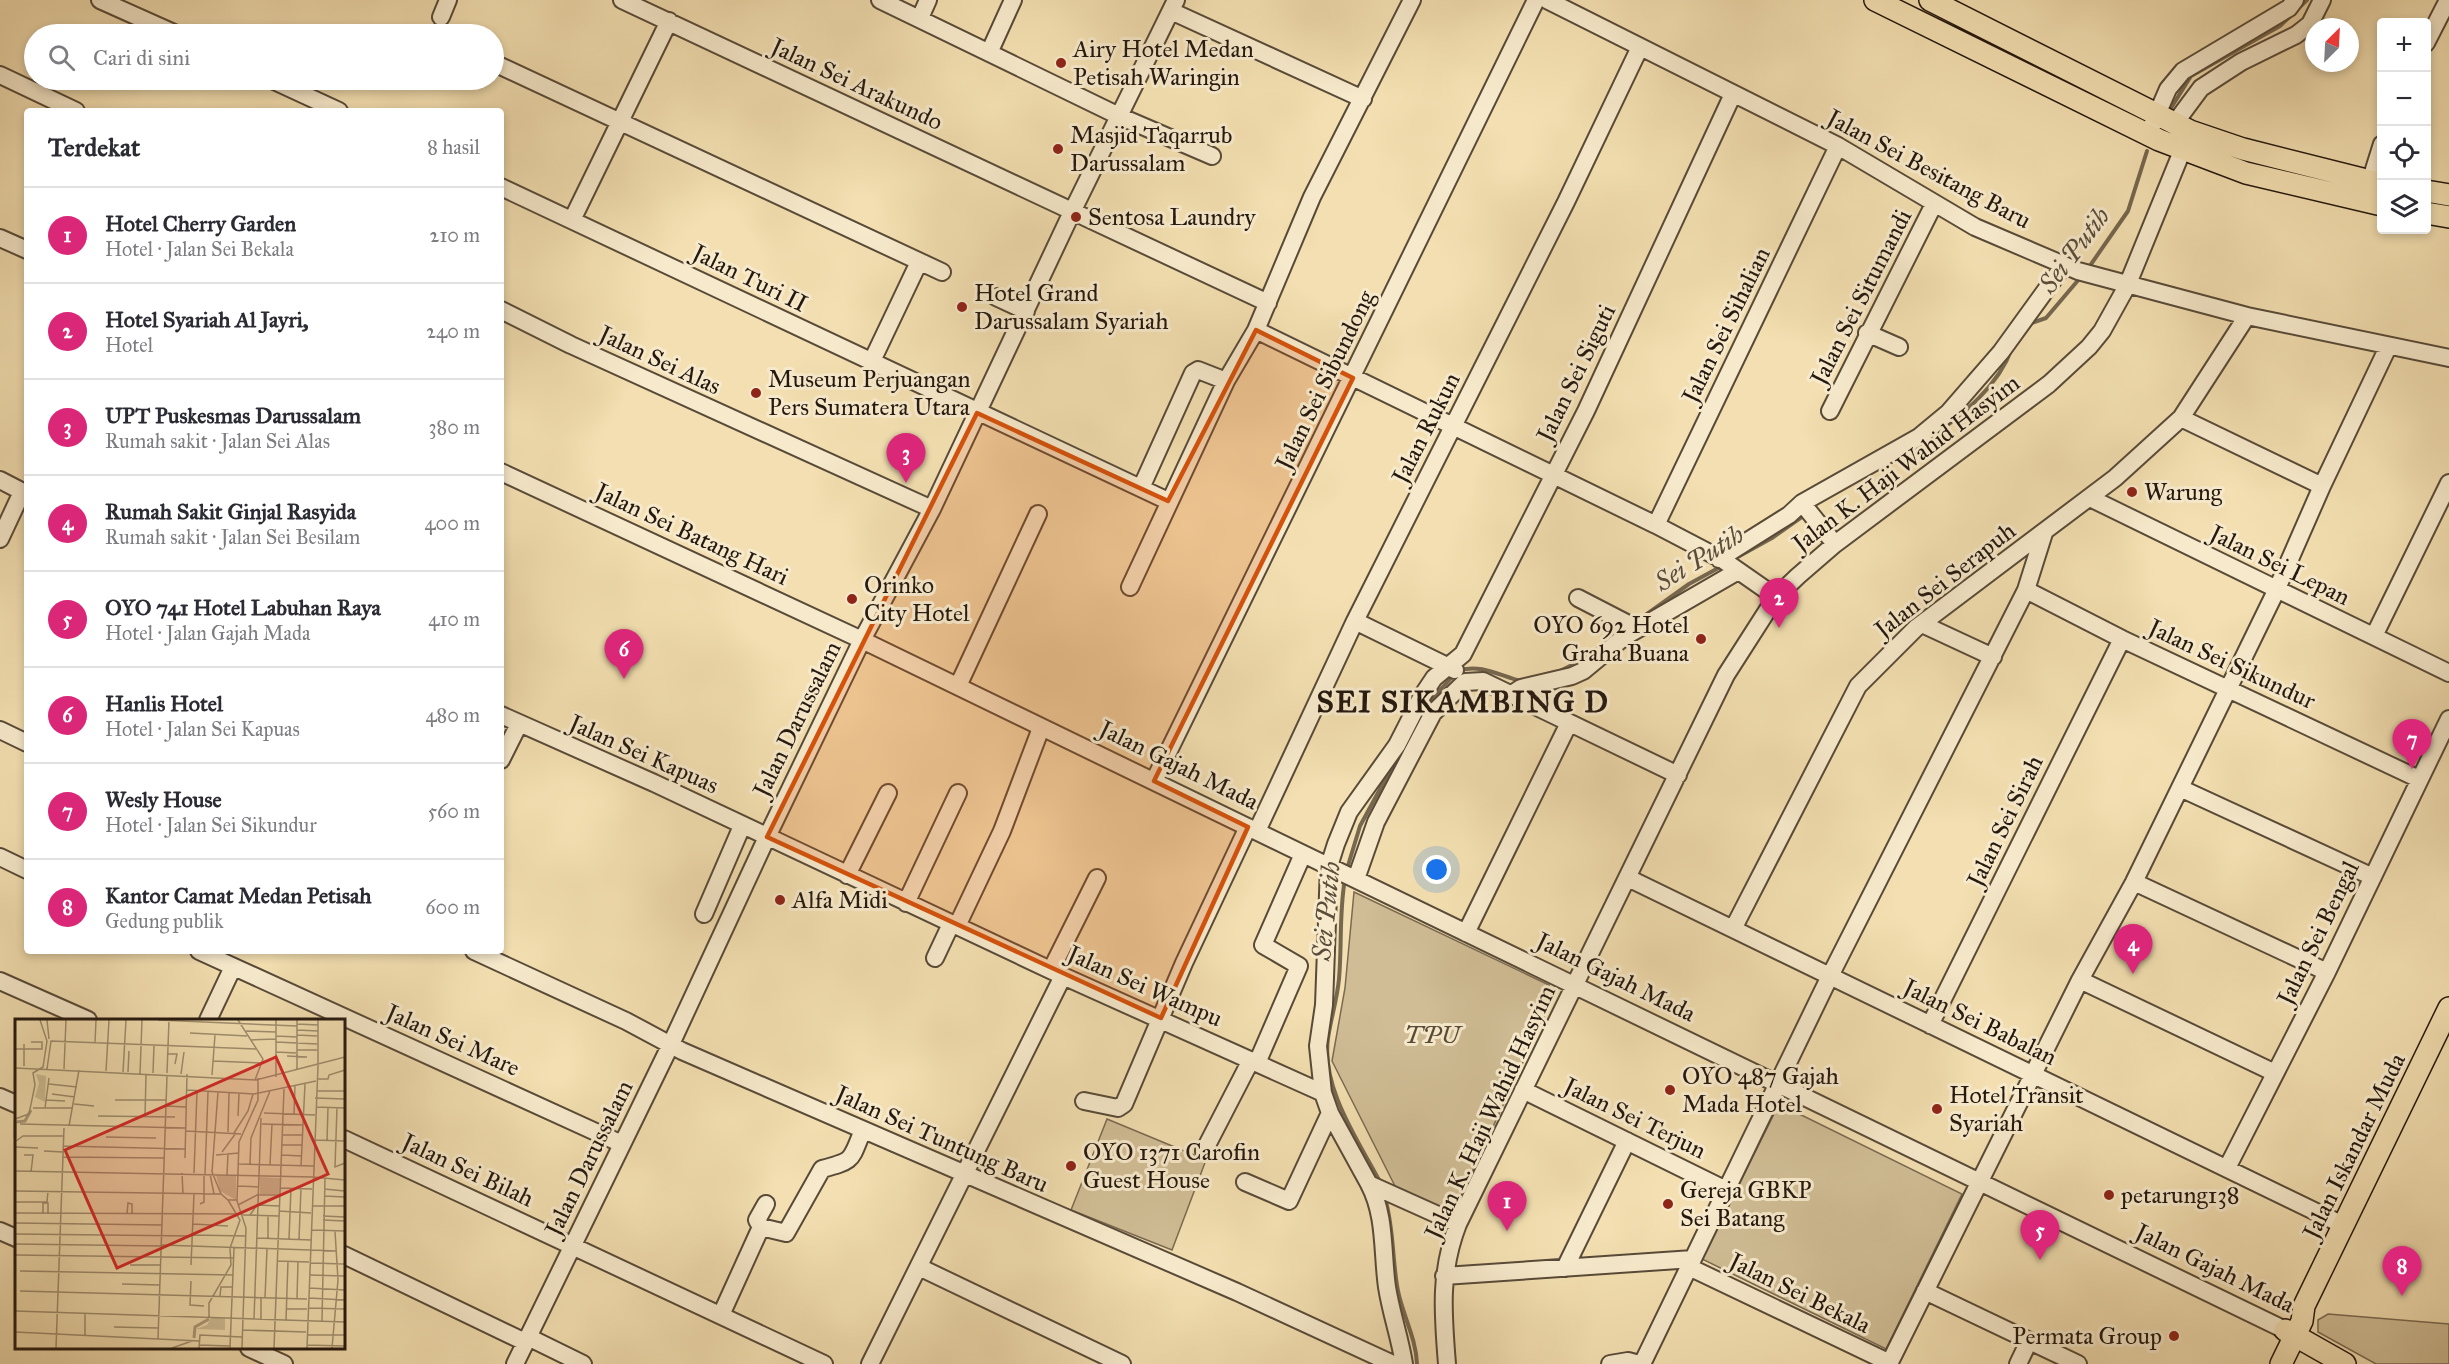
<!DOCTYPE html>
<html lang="id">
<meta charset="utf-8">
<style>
:root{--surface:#fff;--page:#f2f2f3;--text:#2b2b33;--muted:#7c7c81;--line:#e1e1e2;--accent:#db2777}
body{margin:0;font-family:"IM FELL Great Primer",serif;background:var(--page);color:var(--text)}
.controls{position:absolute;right:18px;top:18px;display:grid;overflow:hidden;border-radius:6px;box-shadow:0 3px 9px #0003}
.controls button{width:54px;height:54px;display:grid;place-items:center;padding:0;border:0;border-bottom:2px solid var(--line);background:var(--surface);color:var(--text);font:30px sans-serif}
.compass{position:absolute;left:2305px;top:18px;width:54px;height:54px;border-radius:50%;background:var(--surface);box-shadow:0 3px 9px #0003;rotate:24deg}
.you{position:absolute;left:1437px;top:870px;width:21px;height:21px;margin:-15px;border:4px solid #fff;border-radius:50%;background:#1a73e8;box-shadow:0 0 0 9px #1a73e833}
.badge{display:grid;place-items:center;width:39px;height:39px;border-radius:50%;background:var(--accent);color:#fff;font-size:20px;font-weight:700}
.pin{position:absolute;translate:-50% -50px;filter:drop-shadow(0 2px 3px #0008)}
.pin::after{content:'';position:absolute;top:32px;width:21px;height:18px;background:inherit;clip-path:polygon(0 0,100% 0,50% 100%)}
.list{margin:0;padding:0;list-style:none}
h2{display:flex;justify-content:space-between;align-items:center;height:78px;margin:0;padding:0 24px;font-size:26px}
h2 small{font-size:20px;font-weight:400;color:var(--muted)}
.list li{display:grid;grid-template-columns:39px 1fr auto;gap:18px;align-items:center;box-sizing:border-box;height:96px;padding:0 24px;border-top:2px solid var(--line)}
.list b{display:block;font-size:22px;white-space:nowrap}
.list p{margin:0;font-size:20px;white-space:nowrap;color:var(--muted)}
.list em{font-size:20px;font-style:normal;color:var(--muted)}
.icon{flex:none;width:33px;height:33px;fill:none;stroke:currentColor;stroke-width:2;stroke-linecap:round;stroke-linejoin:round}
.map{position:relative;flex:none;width:2449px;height:1364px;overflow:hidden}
.search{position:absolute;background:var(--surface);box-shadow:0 3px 9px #0003;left:24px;top:24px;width:480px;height:66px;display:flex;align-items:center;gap:15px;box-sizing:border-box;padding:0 21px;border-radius:33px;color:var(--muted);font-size:22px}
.panel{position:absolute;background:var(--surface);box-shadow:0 3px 9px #0003;left:24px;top:108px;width:480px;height:846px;border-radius:6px}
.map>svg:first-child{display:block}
</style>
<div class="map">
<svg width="2449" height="1364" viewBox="0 0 2449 1364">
<rect width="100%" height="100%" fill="#f3dfb1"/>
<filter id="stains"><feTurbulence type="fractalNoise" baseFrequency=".00333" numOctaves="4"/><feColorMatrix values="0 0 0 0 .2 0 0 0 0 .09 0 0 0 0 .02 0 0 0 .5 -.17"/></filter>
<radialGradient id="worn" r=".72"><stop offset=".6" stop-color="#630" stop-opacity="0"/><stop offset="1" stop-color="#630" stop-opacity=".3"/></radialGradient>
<path fill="#d0bd95" stroke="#7a6a52" stroke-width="1.5" d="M1354 892 1549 985 1551 1002 1451 1217 1398 1192 1332 1061 1345 988Z
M1779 1104 1962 1194 1886 1349 1702 1259Z
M1107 1119 1206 1160 1172 1250 1071 1210Z
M2328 1314 2449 1324V1364H2376L2318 1332V1320Z"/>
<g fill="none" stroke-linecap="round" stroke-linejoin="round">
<path stroke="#76674f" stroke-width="4" d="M2171 108 2191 76 2280 26 2307 0
M2087 270 2128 211 2147 151
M2029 324 2046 318 2080 278
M1932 437C1964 413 1998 387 2012 348
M1889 463 1921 445
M1734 559 1772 538 1806 514
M1640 619 1689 584 1722 566
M1460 670C1482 664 1500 676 1521 681
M1560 671 1586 658
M1426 705 1454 675
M1347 869 1360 826 1398 756
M1345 879C1339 912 1342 946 1339 979 1337 1000 1331 1018 1328 1038 1321 1088 1358 1140 1380 1182
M1385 1198C1394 1228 1392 1260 1398 1291 1403 1316 1416 1338 1417 1364"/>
<defs>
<path id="minor" d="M100 0 176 34
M622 0 1268 303
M880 0 1119 116 1212 156
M1547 0 1838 146 1975 227 2078 271 2247 316 2449 358
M1171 11 1363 99
M441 17 448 0
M920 18 928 0
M2426 43 2448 0
M989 53 1013 0
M494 63 942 272
M0 75 76 111
M272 80 339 111
M2175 123 2201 88 2241 62 2296 35 2310 24 2322 0
M2148 135 2168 89 2183 71 2289 8 2295 0
M501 187 1168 501
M2367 192 2382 144
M572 220 669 21
M0 238 27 250
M996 297 1026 311
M501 310 571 345 932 509
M1256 330 1656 525 1723 560 1776 597
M1867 333 1899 347
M871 363 919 262
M1830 411 1934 204
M2181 418 2322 486
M501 472 862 640 2285 1330
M0 480 27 494
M1141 488 1193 373 1198 370 1226 381
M2090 498 2449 673
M1802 503 1835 544
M1656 525 1838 146
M0 539 22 492
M1719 559 1789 515 1802 503 1919 437 1948 413 2001 352 2064 265
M1130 587 1226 381 1256 330 1312 197 1412 0
M2026 590 2122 639 2419 779
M1578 598 1638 629
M1355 621 1455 670
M1922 624 1993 657
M2374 636 2449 483
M958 686 1038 514
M1512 694 1521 688 1572 676 1583 671 1624 637 1738 571
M501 715 654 783 1063 976 1323 1093 1330 1113 1369 1184 1458 1224
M0 730 27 743
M501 760 519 724
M1154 781 1536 0
M2180 788 2373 877
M1257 831 1355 621 1566 202 1640 47
M0 857 27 870
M847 875 888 793
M1628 878 2343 1225
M1356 879 1376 822 1433 713 1465 682 1483 681 1678 775
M2134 882 2327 972
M906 903 958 793
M704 914 742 826
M957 926 1002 831 1041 728
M1733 929 1858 686 1916 628 2115 478 2181 418 2247 316
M1466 933 1569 723
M199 951 622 1144
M474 951 626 1021 682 1051 1237 1292 1393 1364
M935 958 951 924
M1051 970 1097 878
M2080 980 2275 1073
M0 981 88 1020
M208 1020 233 967
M1930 1025 2122 639
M1257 1063 1299 966 1263 945 1303 854
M1523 1090 1726 1190
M1323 1093 1318 1046 1324 1005 1329 866 1336 844 1349 812 1397 745 1422 696 1434 678 1463 654 1586 411 1733 94
M0 1097 16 1104
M1084 1101 1118 1108 1124 1104 1184 963 1248 827
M344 1139 824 1364
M1204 1151 1251 1060
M2227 1168 2327 972 2449 719
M1245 1182 1289 1201 1330 1113
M1369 1184C1386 1216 1382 1252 1387 1287 1391 1313 1400 1338 1404 1364
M761 1227 786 1233 822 1169C855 1160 850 1161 863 1130
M0 1231 16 1238
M344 1255 525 1342
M919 1267 1122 1364
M1689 1267 1890 1363
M1565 1268 1627 1141
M1444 1276 1693 1259
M1925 1291 2078 1364
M721 1315 761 1227 757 1220 766 1204
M528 1337 583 1364
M249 1348 284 1364
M515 1364 671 1044 767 837 862 640 932 509 1072 212 1176 0
M870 1364 1063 976
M1447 1364C1443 1314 1439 1273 1458 1224L1726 675 1776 597 1798 576 1835 544 2049 384 2089 347 2102 331 2127 286 2187 139
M1610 1364 1628 1361 1639 1364
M1642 1364 1830 976 2026 590 2044 533
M1889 1364 2080 980 2134 882 2276 591 2322 486 2388 347
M2018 1364 2029 1341"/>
<path id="major" d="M1875 0 2159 140 2246 173 2382 205
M1930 0 2190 131 2243 149 2382 184
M2426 191 2449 195
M2426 213 2449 217
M2285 1330 2345 1364
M2281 1364 2302 1321 2304 1306 2449 1008"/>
</defs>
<use href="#minor" stroke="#584a38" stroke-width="20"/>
<use href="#major" stroke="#24180f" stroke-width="24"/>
<use href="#minor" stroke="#f7eacc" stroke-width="16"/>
<use href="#major" stroke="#f3dfb1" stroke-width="21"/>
</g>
<path fill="#d4520c" fill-opacity="0.2" stroke="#d4520c" stroke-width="4.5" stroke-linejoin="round" d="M1256 330 1353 378 1154 781 1248 827 1161 1018 767 837 977 413 1168 501Z"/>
<g fill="#8f2418" stroke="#f7eacc" stroke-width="2">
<circle cx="1061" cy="63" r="6"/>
<circle cx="1058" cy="149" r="6"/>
<circle cx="1076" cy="217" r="6"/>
<circle cx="962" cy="307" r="6"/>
<circle cx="756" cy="393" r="6"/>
<circle cx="2132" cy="492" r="6"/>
<circle cx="852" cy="599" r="6"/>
<circle cx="1701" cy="639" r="6"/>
<circle cx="780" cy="900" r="6"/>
<circle cx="1670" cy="1090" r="6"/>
<circle cx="1937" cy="1109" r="6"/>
<circle cx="1071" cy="1166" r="6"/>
<circle cx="2109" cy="1195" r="6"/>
<circle cx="1668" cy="1204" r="6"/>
<circle cx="2174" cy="1336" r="6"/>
</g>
<g text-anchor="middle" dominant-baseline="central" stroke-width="6" stroke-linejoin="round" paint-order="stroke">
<g font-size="24" fill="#24180f" stroke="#f7eacc" text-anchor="start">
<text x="1073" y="49">Airy Hotel Medan<tspan x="1073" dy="28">Petisah Waringin</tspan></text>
<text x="1070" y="135">Masjid Taqarrub<tspan x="1070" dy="28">Darussalam</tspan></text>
<text x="1088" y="217">Sentosa Laundry</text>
<text x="974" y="293">Hotel Grand<tspan x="974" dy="28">Darussalam Syariah</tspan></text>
<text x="768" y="379">Museum Perjuangan<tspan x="768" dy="28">Pers Sumatera Utara</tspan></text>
<text x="2144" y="492">Warung</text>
<text x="864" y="585">Orinko<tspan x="864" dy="28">City Hotel</tspan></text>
<text x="1689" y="625" text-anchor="end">OYO 692 Hotel<tspan x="1689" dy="28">Graha Buana</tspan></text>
<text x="792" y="900">Alfa Midi</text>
<text x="1682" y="1076">OYO 487 Gajah<tspan x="1682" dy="28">Mada Hotel</tspan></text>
<text x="1949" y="1095">Hotel Transit<tspan x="1949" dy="28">Syariah</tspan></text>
<text x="1083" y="1152">OYO 1371 Carofin<tspan x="1083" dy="28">Guest House</tspan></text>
<text x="1680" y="1190">Gereja GBKP<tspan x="1680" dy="28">Sei Batang</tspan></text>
<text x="2121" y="1195">petarung138</text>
<text x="2162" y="1336" text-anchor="end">Permata Group</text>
</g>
<g font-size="24" fill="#24180f" stroke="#f7eacc">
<text transform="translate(857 84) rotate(25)">Jalan Sei Arakundo</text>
<text transform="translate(1929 169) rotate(28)">Jalan Sei Besitang Baru</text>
<text transform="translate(750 278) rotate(26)">Jalan Turi II</text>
<text transform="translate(1861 297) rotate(-63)">Jalan Sei Situmandi</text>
<text transform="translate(1726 325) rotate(-64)">Jalan Sei Sihalian</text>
<text transform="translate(660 360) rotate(25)">Jalan Sei Alas</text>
<text transform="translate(1576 373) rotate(-64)">Jalan Sei Siguti</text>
<text transform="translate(1325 380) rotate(-64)">Jalan Sei Sibundong</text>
<text transform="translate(1426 428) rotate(-63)">Jalan Rukun</text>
<text transform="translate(1906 463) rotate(-37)">Jalan K. Haji Wahid Hasyim</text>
<text transform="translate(692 534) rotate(25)">Jalan Sei Batang Hari</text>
<text transform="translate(2280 565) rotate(26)">Jalan Sei Lepan</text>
<text transform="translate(1945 580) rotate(-38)">Jalan Sei Serapuh</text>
<text transform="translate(2232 664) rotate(25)">Jalan Sei Sikundur</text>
<text transform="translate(797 719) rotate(-64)">Jalan Darussalam</text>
<text transform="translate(644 754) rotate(24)">Jalan Sei Kapuas</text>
<text transform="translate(1179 765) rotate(26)">Jalan Gajah Mada</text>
<text transform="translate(2005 821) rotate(-64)">Jalan Sei Sirah</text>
<text transform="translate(2318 933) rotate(-64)">Jalan Sei Bengal</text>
<text transform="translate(1616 977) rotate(26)">Jalan Gajah Mada</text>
<text transform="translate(1145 986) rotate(24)">Jalan Sei Wampu</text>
<text transform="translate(1980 1022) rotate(26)">Jalan Sei Babalan</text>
<text transform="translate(453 1040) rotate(24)">Jalan Sei Mare</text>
<text transform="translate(1490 1112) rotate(-65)">Jalan K. Haji Wahid Hasyim</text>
<text transform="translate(1635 1118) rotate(26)">Jalan Sei Terjun</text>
<text transform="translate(942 1139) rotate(24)">Jalan Sei Tuntung Baru</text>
<text transform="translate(2354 1146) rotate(-64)">Jalan Iskandar Muda</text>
<text transform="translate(589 1158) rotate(-64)">Jalan Darussalam</text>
<text transform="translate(468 1170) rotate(25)">Jalan Sei Bilah</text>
<text transform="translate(2215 1268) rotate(26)">Jalan Gajah Mada</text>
<text transform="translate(1800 1293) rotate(26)">Jalan Sei Bekala</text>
</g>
<g font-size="24" font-style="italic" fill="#584a37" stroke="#f7eacc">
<text x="1432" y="1035">TPU</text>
</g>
<g font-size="26" font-style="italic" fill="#5b4c3a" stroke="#f7eacc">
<text transform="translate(2074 250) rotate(-53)">Sei Putih</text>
<text transform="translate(1699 558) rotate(-32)">Sei Putih</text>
<text transform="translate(1326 911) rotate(-84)">Sei Putih</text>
</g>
<g font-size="30" font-weight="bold" letter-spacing="1.5" fill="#24180f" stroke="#f7eacc">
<text x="1463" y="702">SEI SIKAMBING D</text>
</g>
</g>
<g transform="translate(15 1019)">
<rect width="330" height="330" fill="#f3dfb1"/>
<path d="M21 55 31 57 30 83 20 78 24 64ZM201 156 221 157V181L205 172ZM245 158 265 159 264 175H245ZM196 299H210V311L181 310 192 306Z" fill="#d0bd95"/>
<path fill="none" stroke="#ad9b7a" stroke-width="3" d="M0 119V103L10 102 16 91M179 319 180 308 194 300"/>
<path fill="none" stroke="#a08f70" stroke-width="1.5" d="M32 1 34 20M143 1 282 7M223 1 248 40 240 61M282 5 303 6M282 11 303 12M231 12 261 13M175 14 232 17M282 16 302 17M261 17 282 18M235 21 261 20M261 23 302 25M80 24 81 1M0 30H27V23H16M282 31H302M261 33 281 34M153 35H162L160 45M272 37 292 38M198 42 247 44M9 47V25M303 47V1M0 49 241 61 330 38M32 50 36 22 242 30M49 50 51 1M282 51V1M91 52 94 1M108 53 111 1M113 53 114 32M138 54 139 26M152 54 154 1M125 55 127 1M166 55 169 33M197 56 200 16M261 58V1M303 60H313L314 56 330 51M34 65 62 68M172 71 239 75 301 62M302 72H330M203 73 197 153 206 175M37 75 60 78M300 79 330 80M31 81 50 82M100 81H151M59 85 79 87M151 87 171 88M301 88 330 89M322 88 320 148 330 144M18 89H58M30 89 34 59M249 94 300 96M279 95 280 67M83 97 160 98M223 97 224 75M130 98 131 56M0 100 14 95 20 66 18 54 28 48 32 22 25 1M5 105 171 109M247 105 288 106M54 107 64 51M171 112 226 115M213 113 214 74M219 114 233 92 238 75M268 116H288M91 118 141 119M300 121 330 122M1 122 8 117H49M312 122 313 88M267 126H287M48 127 170 130M0 128 23 129M29 132 48 133M207 133 221 114M9 136H18L16 153M201 136 224 134M267 136 287 137M48 138 150 139M170 139 172 55M224 145 299 147M235 145 236 119 255 72M255 146 257 105M286 147 290 65M0 152 298 158M167 154 168 175M179 154 182 72M190 155 193 73M195 155 199 175M212 156 213 134M298 158 330 161M223 167 244 168M265 169 297 170M309 170 330 172M0 172 206 175 213 181H222M244 176H265M309 177 330 178M0 183H32L33 172M185 185 189 183V155M223 186 244 175M297 187H330M264 192 296 194M0 194 228 195M28 194V184H33V194M112 195 113 184 117 185V195M228 196 264 197M235 196 242 186 264 187M308 197 330 198M308 201 330 202M0 204 147 206M178 205 213 207M297 211 330 212M0 215 177 217M177 216 231 217M242 219 296 221M253 219V197M274 220 276 169M284 220 286 169M0 225 147 227M147 226 295 231M296 231 321 232M0 236 219 239M262 242 294 243M295 244 330 245M115 246H146M176 246 179 175M5 252 218 256M294 256 330 257M176 262 175 286 189 287M107 265 145 266M294 269 330 271M5 272 292 280M205 277 206 268H218M250 279 252 230M294 279 330 281M282 280 283 242M293 289 330 290M271 290H292M0 292 330 303M194 298V284L216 246 215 229 225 201 213 181M239 300 246 99M246 300V279M271 301 273 242M307 302 310 159M99 308 144 309M227 311 291 313M0 313 184 322M292 316H330M70 317V295M143 320 152 57M184 326 215 327M292 326 330 327M41 329 49 109M157 329 177 322M184 329 185 316 227 318M215 329 219 229M227 329 231 209 222 182 224 123 243 81V59M259 329 269 70M292 329 303 47M317 329 323 261 320 212"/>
<path fill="#d62828" fill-opacity="0.15" stroke="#d62828" stroke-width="3" d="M261 38 313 155 102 249 50 131Z"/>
<rect width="330" height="330" fill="none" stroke="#24180f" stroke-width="3"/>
</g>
<rect width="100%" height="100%" filter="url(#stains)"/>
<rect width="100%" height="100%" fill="url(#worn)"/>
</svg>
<div class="controls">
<button>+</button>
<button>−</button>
<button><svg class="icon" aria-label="locate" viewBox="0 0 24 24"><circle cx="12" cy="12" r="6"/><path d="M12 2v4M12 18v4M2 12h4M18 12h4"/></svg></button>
<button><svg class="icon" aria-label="layers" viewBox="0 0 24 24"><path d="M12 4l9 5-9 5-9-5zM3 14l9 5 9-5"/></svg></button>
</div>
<svg class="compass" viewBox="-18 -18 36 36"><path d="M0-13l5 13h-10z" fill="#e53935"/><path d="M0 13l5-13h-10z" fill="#7c7c81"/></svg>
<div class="you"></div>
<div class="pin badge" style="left:1507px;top:1231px">1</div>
<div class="pin badge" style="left:1779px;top:628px">2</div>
<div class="pin badge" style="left:906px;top:483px">3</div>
<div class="pin badge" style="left:2133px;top:974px">4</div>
<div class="pin badge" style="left:2040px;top:1260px">5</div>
<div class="pin badge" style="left:624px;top:679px">6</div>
<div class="pin badge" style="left:2412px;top:769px">7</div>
<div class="pin badge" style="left:2402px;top:1296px">8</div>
<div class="search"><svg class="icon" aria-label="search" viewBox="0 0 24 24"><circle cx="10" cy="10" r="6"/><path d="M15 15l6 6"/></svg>Cari di sini</div>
<section class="panel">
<h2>Terdekat<small>8 hasil</small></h2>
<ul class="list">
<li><span class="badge">1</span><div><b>Hotel Cherry Garden</b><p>Hotel · Jalan Sei Bekala</p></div><em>210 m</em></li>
<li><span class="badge">2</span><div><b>Hotel Syariah Al Jayri,</b><p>Hotel</p></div><em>240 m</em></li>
<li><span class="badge">3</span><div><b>UPT Puskesmas Darussalam</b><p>Rumah sakit · Jalan Sei Alas</p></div><em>380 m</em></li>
<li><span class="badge">4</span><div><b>Rumah Sakit Ginjal Rasyida</b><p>Rumah sakit · Jalan Sei Besilam</p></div><em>400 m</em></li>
<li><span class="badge">5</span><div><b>OYO 741 Hotel Labuhan Raya</b><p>Hotel · Jalan Gajah Mada</p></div><em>410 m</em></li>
<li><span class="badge">6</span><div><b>Hanlis Hotel</b><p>Hotel · Jalan Sei Kapuas</p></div><em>480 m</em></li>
<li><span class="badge">7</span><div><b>Wesly House</b><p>Hotel · Jalan Sei Sikundur</p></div><em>560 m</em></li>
<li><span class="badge">8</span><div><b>Kantor Camat Medan Petisah</b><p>Gedung publik</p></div><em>600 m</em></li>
</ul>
</section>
</div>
